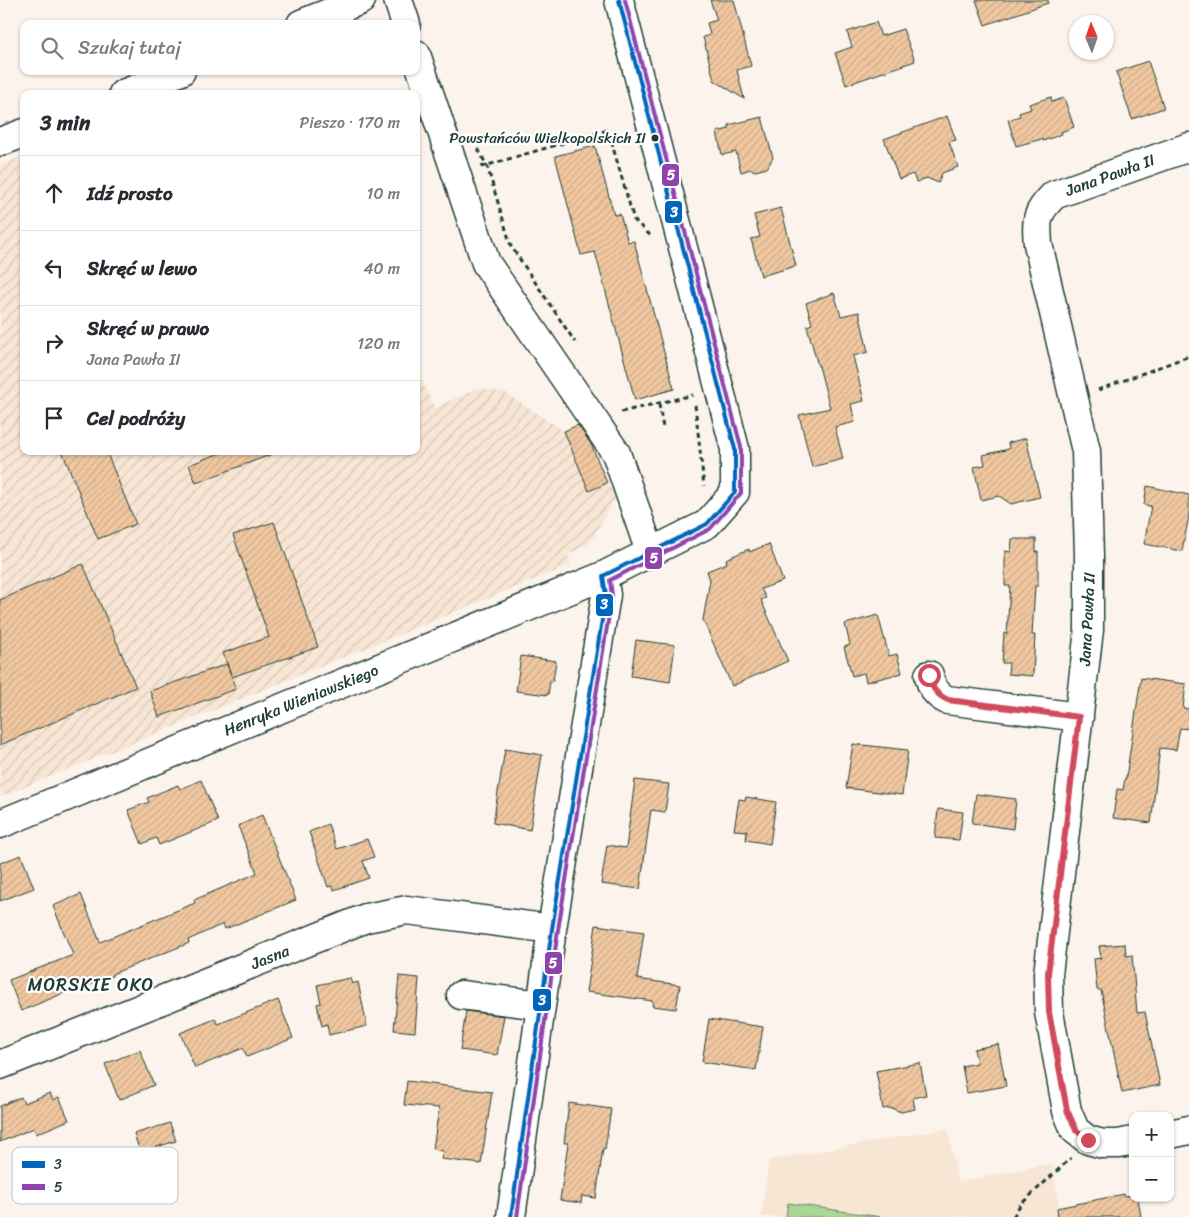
<!DOCTYPE html>
<html lang="pl">
<meta charset="utf-8">
<style>
:root{--surface:#fff;--page:#f7f7f7;--text:#2b2b33;--muted:#7c7c81;--line:#e1e1e2}
body{margin:0;font-family:Sriracha,sans-serif;background:var(--page);color:var(--text)}
.controls{position:absolute;right:15px;bottom:15px;display:grid;overflow:hidden;border-radius:10px;box-shadow:0 1px 4px #0004}
.controls button{width:45px;height:45px;display:grid;place-items:center;padding:0;border:0;border-bottom:1px solid var(--line);background:var(--surface);color:var(--text);font:25px sans-serif}
.compass{position:absolute;left:1069px;top:15px;width:45px;height:45px;border-radius:50%;background:var(--surface);box-shadow:0 1px 4px #0004;rotate:358deg}
.stop{position:absolute;width:15px;height:15px;margin:-11px;border:4px solid #d1495b;border-radius:50%;background:#fff}
.stop.end{background:#d1495b;border-color:#fff;box-shadow:0 1px 5px #0008}
.list{margin:0;padding:0;list-style:none}
h2{display:flex;justify-content:space-between;align-items:center;height:65px;margin:0;padding:0 20px;font-size:21px}
h2 small{font-size:16px;font-weight:400;color:var(--muted)}
.list li{display:grid;grid-template-columns:32px 1fr auto;gap:15px;align-items:center;box-sizing:border-box;height:75px;padding:0 20px;border-top:1px solid var(--line)}
.list b{display:block;font-size:19px;white-space:nowrap}
.list p{margin:0;font-size:16px;white-space:nowrap;color:var(--muted)}
.list em{font-size:16px;font-style:normal;color:var(--muted)}
.icon{flex:none;width:28px;height:28px;fill:none;stroke:currentColor;stroke-width:2;stroke-linecap:round;stroke-linejoin:round}
.map{position:relative;flex:none;width:1189px;height:1217px;overflow:hidden}
.search{position:absolute;background:var(--surface);box-shadow:0 1px 4px #0004;left:20px;top:20px;width:400px;height:55px;display:flex;align-items:center;gap:12px;box-sizing:border-box;padding:0 18px;border-radius:10px;color:var(--muted);font-size:19px}
.panel{position:absolute;background:var(--surface);box-shadow:0 1px 4px #0004;left:20px;top:90px;width:400px;height:365px;border-radius:10px}
.map>svg:first-child{display:block}
</style>
<div class="map">
<svg width="1189" height="1217" viewBox="0 0 1189 1217">
<defs>
<pattern id="industrial-furrows" width="10" height="10" patternUnits="userSpaceOnUse" patternTransform="scale(1.25)"><rect width="10" height="10" fill="#f8e6d5"/><path d="M-1 1l2-2M0 10L10 0M9 11l2-2" fill="none" stroke="#d4c6b7"/></pattern>
<pattern id="building-hatch" width="6" height="6" patternUnits="userSpaceOnUse" patternTransform="scale(1.25)"><rect width="6" height="6" fill="#f0c7a0"/><path d="M-1 1l2-2M0 6l6-6M5 7l2-2" fill="none" stroke="#cdac8a"/></pattern>
</defs>
<rect width="100%" height="100%" fill="#fcf4ec"/>
<filter id="ink" filterUnits="userSpaceOnUse"><feTurbulence type="fractalNoise" baseFrequency=".02" numOctaves="2"/><feDisplacementMap in="SourceGraphic" scale="10" xChannelSelector="R" yChannelSelector="G"/><feConvolveMatrix kernelMatrix="1 2 1 2 8 2 1 2 1" color-interpolation-filters="sRGB"/></filter>
<g filter="url(#ink)">
<path fill="#f8e6d5" d="M948 1128 958 1182 1052 1163 1061 1217H761L769 1160Z"/>
<path fill="url(#industrial-furrows)" d="M24 156V451H416V379L422 380 434 408 477 388 504 392 564 431 582 423 607 483 616 496 590 543 568 555 571 565 0 797V165Z"/>
<path fill="#aad796" stroke="#648a65" d="M788 1203 881 1217H786Z"/>
<path fill="url(#building-hatch)" stroke="#1f3d34" d="M710 0H734L751 66 737 70 744 99 714 80 703 37 710 35 707 23 717 20Z
M976 0H1048V3L985 25Z
M876 22 881 36 903 29 915 61 846 85 835 53 852 47 847 32Z
M1148 61 1164 108 1132 119 1116 72Z
M1051 97 1052 102 1064 98 1074 127 1061 132 1062 134 1043 141 1042 139 1016 146 1008 120 1020 116 1019 113 1031 109 1029 104Z
M947 116 956 140 949 142 958 167 942 173 938 183 927 178 916 182 913 174 899 179 884 139Z
M762 117 773 158 767 168 755 171 751 169 741 172 736 152 722 155 717 132 729 129V125Z
M595 146 614 215 620 214 628 242 634 241 674 389 635 400 595 252 581 255 555 156Z
M781 208 796 266 761 276 751 239 760 237 754 215Z
M834 293 841 316 859 312 868 352 853 356 864 401 851 404 855 422 835 427 843 459 812 467 799 415 830 408 819 366H818L807 326 812 324 806 303Z
M578 425 591 444 607 483 589 491 564 431Z
M1026 438 1040 497 1011 504 999 496 981 500 974 467 985 465 983 455 1009 449 1008 443Z
M62 451H106L136 524 98 539Z
M225 451H275V453L196 483 189 465Z
M1147 486 1189 495V516L1182 551 1144 544 1151 506 1144 505Z
M274 522 318 647 232 677 223 653 269 637 233 535Z
M1012 539H1036V552L1038 551V586H1035L1032 635H1035L1033 676 1008 674 1009 663H1002L1004 633 1007 634 1010 586H1005V551L1011 552Z
M769 544 783 581 761 589 766 598 761 600 788 661 732 686 703 620 710 580 707 571 727 563 726 559 749 549V552Z
M83 564 136 687 0 745V600Z
M878 615 889 656 897 654 902 673 866 682 864 673 852 676 844 647 850 645 845 624Z
M636 640 675 645 670 682 631 676Z
M521 656 556 661 553 681H550L548 695 516 691Z
M227 664 236 689 159 717 150 691Z
M1141 678 1186 684 1183 708 1189 709V729L1180 728 1176 750 1160 748 1151 823 1113 818 1117 789 1123 790 1125 778H1126Z
M853 744 908 750 902 795 846 788Z
M505 749 542 755 530 830 493 823Z
M201 780 218 821 159 845 156 838 142 844 128 810 149 802 147 798 178 785 180 789Z
M635 780 669 784 665 812 651 810 640 889 601 884 607 845 626 848Z
M976 794 1016 799 1013 829 972 823Z
M746 797 776 802 770 844 746 840 747 831 734 830 739 799 745 800Z
M938 809 963 812 959 840 935 838Z
M262 815 296 900 225 929 223 924 188 940 189 943 112 974V976L77 990 76 988 21 1011 9 980 73 955 53 906 81 894 100 942 195 903 194 900 257 873 238 826Z
M328 824 337 849 367 839 374 857 363 861 369 878 334 890 332 886 328 887 309 832Z
M21 855 34 888 0 901V863Z
M596 925 644 932 637 979 680 985 676 1009 652 1006 653 1001 586 992Z
M1125 944 1126 956 1132 955 1137 1013 1145 1012 1160 1085 1122 1093 1101 990H1097L1094 959 1101 958 1099 946Z
M399 976 419 978 415 1032 394 1030Z
M350 978 352 984 358 982 367 1026 329 1035 327 1024 322 1026 317 1004 321 1003 317 985Z
M278 1000 293 1038 247 1057 243 1048 195 1068 180 1033 215 1019 218 1024Z
M466 1011 504 1016 497 1055 460 1050Z
M709 1019 763 1027 756 1070 702 1062Z
M998 1044 1006 1086 967 1093 962 1066 977 1063 974 1049Z
M140 1050 154 1085 119 1100 105 1064Z
M920 1063 926 1095 913 1098 915 1109 901 1112 891 1108 883 1109 876 1071Z
M407 1081 492 1092 481 1164 441 1159 443 1151 433 1149 439 1108 404 1105Z
M50 1093 53 1100 59 1097 69 1120 36 1134 34 1128 0 1142V1106L21 1097 24 1103Z
M569 1103 611 1109 605 1149 603 1148 596 1198 582 1196 581 1203 560 1200 568 1143H564Z
M170 1123 176 1141 140 1152 134 1134Z
M1124 1194 1125 1196 1133 1195V1198H1138L1141 1217H1058L1057 1208Z"/>
<g fill="none" stroke-linecap="round" stroke-linejoin="round">
<defs>
<path id="minor" d="M398 0 406 24
M301 24 361 0
M416 54 486 263 616 453 650 552
M123 94 181 71
M0 142 24 133
M929 675C931 687 936 695 947 700L1079 717
M0 824 603 576
M461 995 541 1005
M0 1065 366 918 407 910 552 929
M1170 1134 1189 1130
M1133 1141 1119 1144H1103L1088 1140 1075 1130 1067 1111 1049 1012 1048 974 1089 630V555L1086 451 1038 244C1036 219 1036 213 1054 195L1189 147
M511 1217 552 929 606 595 603 576 707 524 735 492V449L619 0"/>
</defs>
<use href="#minor" stroke="#1f3d34" stroke-width="31"/>
<path stroke="#1f3d34" stroke-width="3" stroke-dasharray="5 4" stroke-linecap="butt" d="M478 149 487 166 511 246 575 342
M481 167 608 130 634 220 652 237
M1098 390 1189 356
M659 404 663 428
M695 405 704 486
M621 412 693 395
M1013 1217 1020 1205 1071 1158"/>
<use href="#minor" stroke="#fff" stroke-width="28"/>
<defs>
<path id="bus-1" d="M511 1217 552 929 606 595 603 576 707 524 735 492V449L619 0"/>
<path id="bus-2" d="M517 1217 558 930 612 596 610 580 710 529 741 493V447L625 0"/>
</defs>
<use href="#bus-1" stroke="#fff" stroke-width="8"/>
<use href="#bus-2" stroke="#fff" stroke-width="8"/>
<use href="#bus-1" stroke="#0065bd" stroke-width="4"/>
<use href="#bus-2" stroke="#8e44ad" stroke-width="4"/>
</g>
</g>
<g fill="none" stroke-linecap="round" stroke-linejoin="round" filter="url(#ink)">
<path stroke="#d1495b" stroke-width="6" d="M929 675C931 687 936 695 948 700L1079 717 1048 974 1049 1012 1067 1110 1076 1130 1088 1140"/>
</g>
<circle fill="#1f3d34" stroke="#fff" stroke-width="2" cx="655" cy="138" r="4.5"/>
<g text-anchor="middle" dominant-baseline="central" stroke-width="4.5" stroke-linejoin="round" paint-order="stroke">
<g font-size="15" fill="#1f3d34" stroke="#fff" text-anchor="end">
<text x="646" y="138">Powstańców Wielkopolskich II</text>
</g>
<g font-size="16" fill="#1f3d34" stroke="#fff">
<text transform="translate(1110 175) rotate(-20)">Jana Pawła II</text>
<text transform="translate(1087 619) rotate(-87)">Jana Pawła II</text>
<text transform="translate(301 700) rotate(-22)">Henryka Wieniawskiego</text>
<text transform="translate(270 957) rotate(-22)">Jasna</text>
</g>
<g font-size="18" letter-spacing="1" fill="#1f3d34" stroke="#fff">
<text x="91" y="985">MORSKIE OKO</text>
</g>
</g>
<rect x="12" y="1147" width="166" height="57" rx="8" fill="#fff" stroke="#bcc5c2" stroke-width="1"/>
<rect x="22" y="1161" width="23" height="7" fill="#0065bd"/>
<rect x="22" y="1184" width="23" height="6" fill="#8e44ad"/>
<g font-size="14" fill="#1f3d34">
<text x="54" y="1169">3</text>
<text x="54" y="1192">5</text>
</g>
<g stroke="#fff" stroke-width="2">
<rect x="661" y="163" width="19" height="24" rx="5" fill="#8e44ad"/>
<rect x="664" y="200" width="19" height="24" rx="5" fill="#0065bd"/>
<rect x="644" y="546" width="19" height="24" rx="5" fill="#8e44ad"/>
<rect x="595" y="593" width="19" height="24" rx="5" fill="#0065bd"/>
<rect x="544" y="951" width="19" height="24" rx="5" fill="#8e44ad"/>
<rect x="532" y="988" width="20" height="24" rx="5" fill="#0065bd"/>
</g>
<g font-size="14" text-anchor="middle" font-weight="bold" fill="#fff">
<text x="671" y="180">5</text>
<text x="674" y="217">3</text>
<text x="654" y="563">5</text>
<text x="604" y="609">3</text>
<text x="553" y="968">5</text>
<text x="542" y="1005">3</text>
</g>
</svg>
<div class="controls">
<button>+</button>
<button>−</button>
</div>
<svg class="compass" viewBox="-18 -18 36 36"><path d="M0-13l5 13h-10z" fill="#e53935"/><path d="M0 13l5-13h-10z" fill="#7c7c81"/></svg>
<div class="stop" style="left:929px;top:675px"></div>
<div class="stop end" style="left:1088px;top:1140px"></div>
<div class="search"><svg class="icon" aria-label="search" viewBox="0 0 24 24"><circle cx="10" cy="10" r="6"/><path d="M15 15l6 6"/></svg>Szukaj tutaj</div>
<section class="panel">
<h2>3 min<small>Pieszo · 170 m</small></h2>
<ul class="list">
<li><svg class="icon" aria-label="ahead" viewBox="0 0 24 24"><path d="M12 20V5M6 11l6-6 6 6"/></svg><div><b>Idź prosto</b></div><em>10 m</em></li>
<li><svg class="icon" aria-label="left" viewBox="0 0 24 24"><path d="M17 20v-9H6M10 6l-5 5 5 5"/></svg><div><b>Skręć w lewo</b></div><em>40 m</em></li>
<li><svg class="icon" aria-label="right" viewBox="0 0 24 24"><path d="M7 20v-9h11M14 6l5 5-5 5"/></svg><div><b>Skręć w prawo</b><p>Jana Pawła II</p></div><em>120 m</em></li>
<li><svg class="icon" aria-label="arrive" viewBox="0 0 24 24"><path d="M6 21V4h12l-3 4 3 4H6"/></svg><div><b>Cel podróży</b></div></li>
</ul>
</section>
</div>
